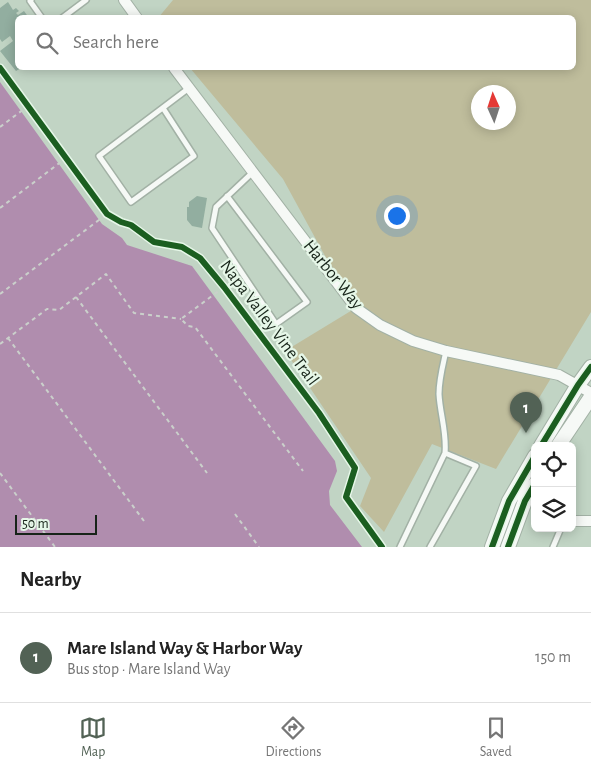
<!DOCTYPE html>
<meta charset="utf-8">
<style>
:root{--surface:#fff;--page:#f6f6f6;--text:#222;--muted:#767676;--line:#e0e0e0;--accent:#526255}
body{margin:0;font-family:"Alegreya Sans",sans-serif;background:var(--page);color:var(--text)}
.controls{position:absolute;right:15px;bottom:15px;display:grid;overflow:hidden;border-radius:8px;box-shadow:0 2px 12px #0003}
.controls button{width:45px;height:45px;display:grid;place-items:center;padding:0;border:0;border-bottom:1px solid var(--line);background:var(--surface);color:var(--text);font:25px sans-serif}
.compass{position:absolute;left:471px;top:85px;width:45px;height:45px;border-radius:50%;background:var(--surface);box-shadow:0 2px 12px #0003;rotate:357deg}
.scale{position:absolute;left:15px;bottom:12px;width:82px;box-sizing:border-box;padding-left:5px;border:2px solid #172419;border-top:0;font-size:14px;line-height:18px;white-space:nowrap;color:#172419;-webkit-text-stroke:4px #e6f7e8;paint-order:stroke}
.you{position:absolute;left:396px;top:215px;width:18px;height:18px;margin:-12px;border:4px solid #fff;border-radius:50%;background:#1a73e8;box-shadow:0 0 0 8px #1a73e833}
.badge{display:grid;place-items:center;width:32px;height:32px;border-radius:50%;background:var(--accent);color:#fff;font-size:16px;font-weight:700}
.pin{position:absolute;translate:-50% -41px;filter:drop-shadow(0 1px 2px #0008)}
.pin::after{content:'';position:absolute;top:26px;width:18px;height:15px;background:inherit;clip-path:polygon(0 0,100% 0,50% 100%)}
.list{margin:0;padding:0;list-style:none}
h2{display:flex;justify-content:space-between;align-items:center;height:65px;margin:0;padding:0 20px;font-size:21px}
h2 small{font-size:16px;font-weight:400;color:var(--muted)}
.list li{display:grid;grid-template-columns:32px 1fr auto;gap:15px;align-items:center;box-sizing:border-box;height:90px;padding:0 20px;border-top:1px solid var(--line)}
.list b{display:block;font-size:19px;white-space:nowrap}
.list p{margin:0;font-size:16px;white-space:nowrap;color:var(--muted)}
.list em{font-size:16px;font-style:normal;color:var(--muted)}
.icon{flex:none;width:28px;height:28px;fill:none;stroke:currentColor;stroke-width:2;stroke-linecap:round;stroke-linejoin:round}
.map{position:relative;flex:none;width:591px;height:547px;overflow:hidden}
.search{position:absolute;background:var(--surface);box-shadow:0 2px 12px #0003;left:15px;right:15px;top:15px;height:55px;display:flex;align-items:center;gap:12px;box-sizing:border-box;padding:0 18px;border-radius:8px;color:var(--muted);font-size:19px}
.sheet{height:155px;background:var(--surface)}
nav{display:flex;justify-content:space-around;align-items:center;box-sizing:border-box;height:70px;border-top:1px solid var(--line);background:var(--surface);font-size:14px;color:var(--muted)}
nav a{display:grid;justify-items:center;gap:2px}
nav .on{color:var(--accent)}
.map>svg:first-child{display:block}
</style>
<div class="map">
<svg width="591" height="547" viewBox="0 0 591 547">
<rect width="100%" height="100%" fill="#c1d4c4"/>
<path fill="#bfbd9c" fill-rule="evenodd" d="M173 0H591V312L496 469 432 444 384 532 360 506 371 478 285 351 354 309 283 179 190 68H574V18H158ZM478 92H508V122H478Z"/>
<path fill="#b08dae" d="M0 82 102 224 122 238 127 245 192 266 335 461 337 471 329 491 330 505 362 547H0Z"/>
<path fill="#92aea0" d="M8 2 13 10 16 8 19 11 16 13 18 15 24 11 29 18H18V68H21L16 71 0 51 13 41 10 36 2 42 0 39V8Z
M197 196 207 198 202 228 192 226 187 220V207H189V202Z"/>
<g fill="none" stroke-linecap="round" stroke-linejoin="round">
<defs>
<path id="service" d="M31 0 30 1 42 18
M62 18 86 0
M163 108 194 156 131 202 99 156 189 88
M227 196 307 302 276 324 212 228 216 207 253 172
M400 547 445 453C447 433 440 414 439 394 439 379 443 365 446 351
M430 547 476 466 445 453
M553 547 561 528"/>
<path id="minor" d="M124 0 137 18
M174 68 356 308 380 325 413 341 446 351 559 375 591 393
M572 521H591"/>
<path id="secondary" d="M541 446 578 385 591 367
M558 446 591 397
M492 547 509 501 535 456
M508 547 525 501 535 484"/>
</defs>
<use href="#service" stroke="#a2b1a5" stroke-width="8"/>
<use href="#minor" stroke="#a2b1a5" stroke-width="12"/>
<use href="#secondary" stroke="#a2b1a5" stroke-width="16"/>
<path stroke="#cad0cb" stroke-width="2" stroke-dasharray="4 4" stroke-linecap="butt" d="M0 127 28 106
M0 208 66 158
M224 287 181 319 188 326 195 327 303 471
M0 294 107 214
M76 297 207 473
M8 338 144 521
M0 344 47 309 59 310 106 274 134 313 181 319
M0 473 55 547
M235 514 259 547"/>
<use href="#service" stroke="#f6f9f6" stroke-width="5"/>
<use href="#minor" stroke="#f6f9f6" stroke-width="10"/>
<use href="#secondary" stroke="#f6f9f6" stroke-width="14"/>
<defs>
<path id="cycleway" d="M0 68 107 214 121 222 131 225 154 242 182 247 200 258 224 287 319 413 355 468 346 497 382 547
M541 446 578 385 591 367
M492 547 509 501 535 456
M508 547 525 501 535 484"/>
</defs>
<use href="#cycleway" stroke="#e6f7e8" stroke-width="9"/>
<use href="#cycleway" stroke="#1b5e20" stroke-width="6"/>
</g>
<g text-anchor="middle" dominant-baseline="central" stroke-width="4.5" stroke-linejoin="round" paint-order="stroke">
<g font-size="18" fill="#172419" stroke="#e6f7e8">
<text transform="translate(333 275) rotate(51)">Harbor Way</text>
<text transform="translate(269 323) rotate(53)">Napa Valley Vine Trail</text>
</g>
</g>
</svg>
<div class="controls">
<button><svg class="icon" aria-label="locate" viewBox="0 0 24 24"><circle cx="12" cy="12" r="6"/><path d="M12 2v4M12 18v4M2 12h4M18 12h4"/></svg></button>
<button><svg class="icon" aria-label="layers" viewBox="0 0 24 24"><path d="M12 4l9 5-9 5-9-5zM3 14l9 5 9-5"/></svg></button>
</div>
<svg class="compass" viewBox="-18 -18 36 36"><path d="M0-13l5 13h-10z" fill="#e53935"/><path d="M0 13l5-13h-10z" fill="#767676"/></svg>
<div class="scale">50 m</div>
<div class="you"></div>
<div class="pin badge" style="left:526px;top:433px">1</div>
<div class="search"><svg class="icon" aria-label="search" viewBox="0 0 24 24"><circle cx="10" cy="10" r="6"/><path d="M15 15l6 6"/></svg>Search here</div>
</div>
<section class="sheet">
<h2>Nearby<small></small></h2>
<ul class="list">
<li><span class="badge">1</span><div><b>Mare Island Way &amp; Harbor Way</b><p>Bus stop · Mare Island Way</p></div><em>150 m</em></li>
</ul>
</section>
<nav>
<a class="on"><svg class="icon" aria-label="map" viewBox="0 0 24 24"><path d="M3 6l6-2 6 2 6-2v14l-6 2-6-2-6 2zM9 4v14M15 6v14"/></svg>Map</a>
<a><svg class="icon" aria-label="directions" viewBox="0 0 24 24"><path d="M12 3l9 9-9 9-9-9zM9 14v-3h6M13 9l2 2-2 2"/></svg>Directions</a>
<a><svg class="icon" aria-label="saved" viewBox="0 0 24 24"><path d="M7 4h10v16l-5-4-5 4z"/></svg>Saved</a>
</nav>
